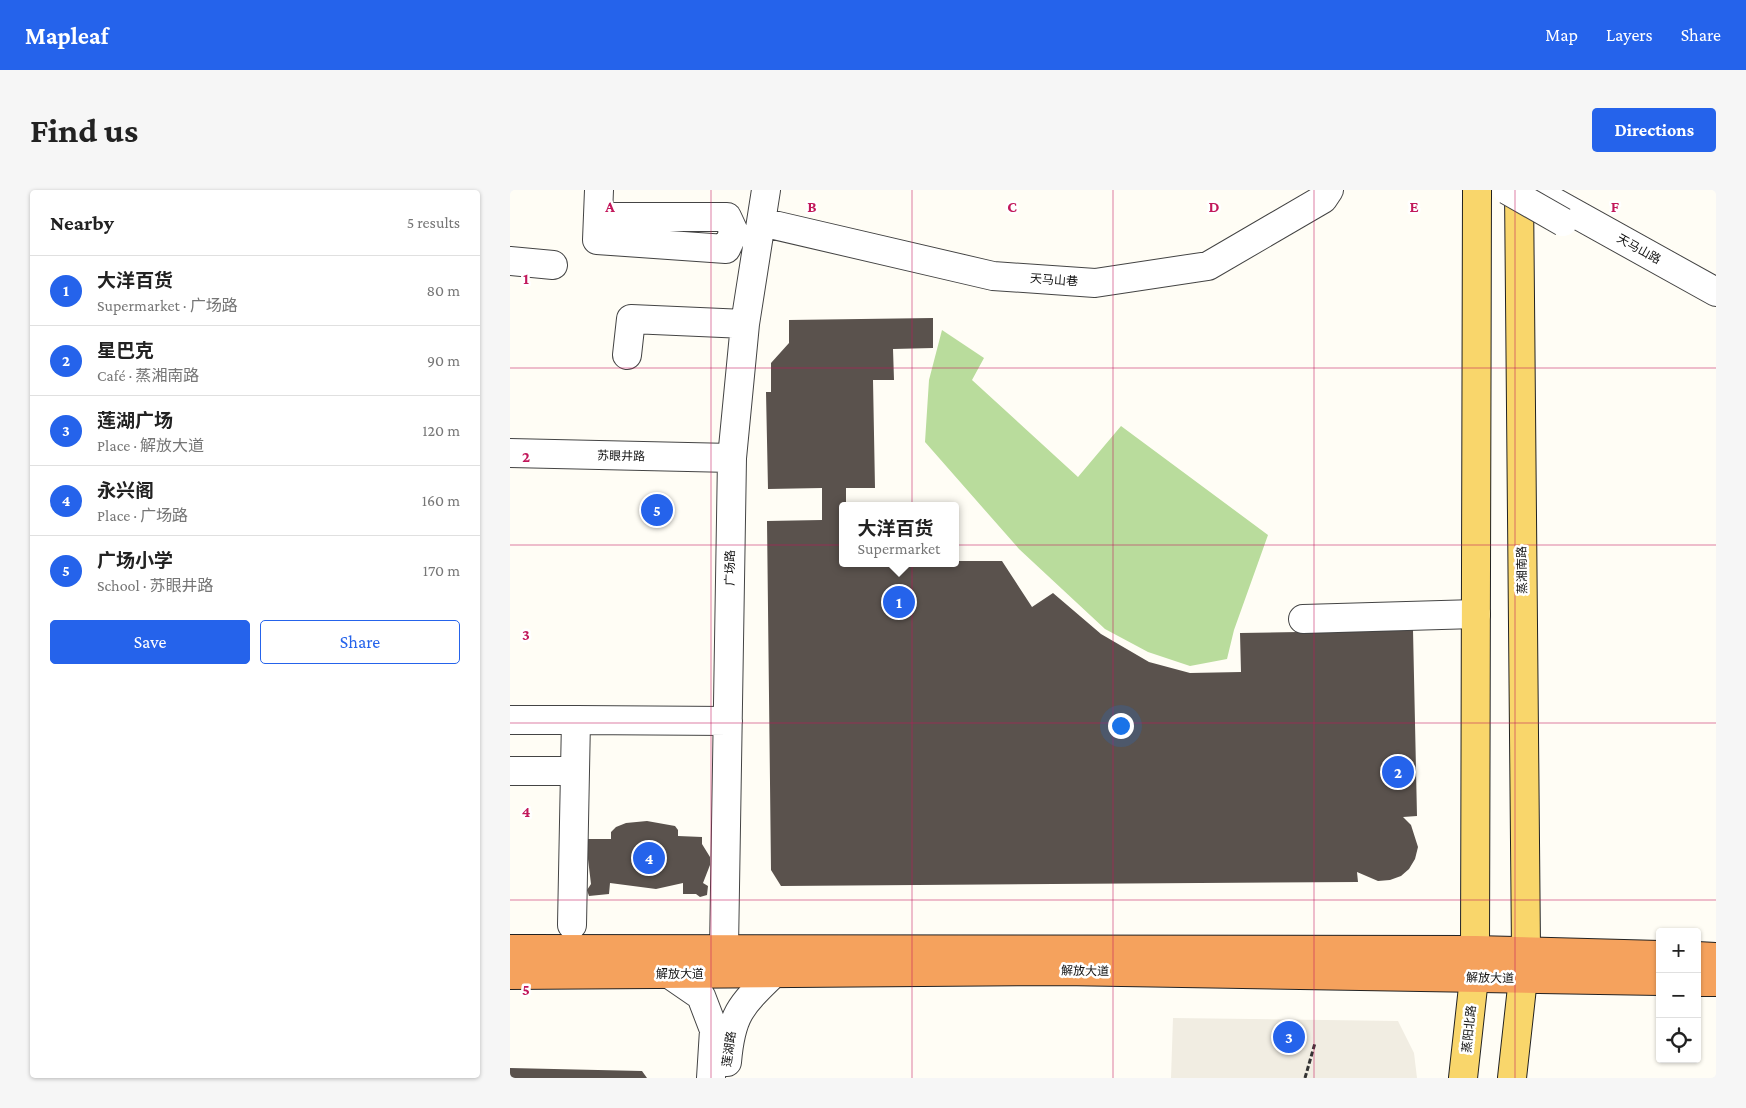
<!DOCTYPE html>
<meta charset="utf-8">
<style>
:root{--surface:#fff;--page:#f6f6f6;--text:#222;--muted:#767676;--line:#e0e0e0;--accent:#2563eb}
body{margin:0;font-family:"Crimson Pro","Noto Sans SC",serif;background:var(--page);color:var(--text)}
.controls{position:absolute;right:15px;bottom:15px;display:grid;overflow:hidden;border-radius:5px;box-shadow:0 1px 4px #0004}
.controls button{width:45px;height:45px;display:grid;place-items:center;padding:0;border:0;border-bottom:1px solid var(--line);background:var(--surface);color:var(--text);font:25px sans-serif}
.you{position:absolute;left:610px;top:535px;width:18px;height:18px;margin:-12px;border:4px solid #fff;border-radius:50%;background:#1a73e8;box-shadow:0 0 0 8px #1a73e833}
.badge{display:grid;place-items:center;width:32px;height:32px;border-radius:50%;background:var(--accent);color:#fff;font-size:16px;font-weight:700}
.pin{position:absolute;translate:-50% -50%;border:2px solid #fff;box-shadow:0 1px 5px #0006}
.popup{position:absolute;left:329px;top:312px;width:120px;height:65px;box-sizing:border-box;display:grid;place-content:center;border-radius:5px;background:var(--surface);filter:drop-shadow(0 1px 4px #0005);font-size:16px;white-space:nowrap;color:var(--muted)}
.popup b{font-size:19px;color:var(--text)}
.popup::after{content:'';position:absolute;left:50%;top:100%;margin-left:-10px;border:10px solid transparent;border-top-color:var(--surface)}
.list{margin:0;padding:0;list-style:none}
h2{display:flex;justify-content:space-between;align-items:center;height:65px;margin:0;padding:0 20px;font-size:21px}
h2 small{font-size:16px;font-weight:400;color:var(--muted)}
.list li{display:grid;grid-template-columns:32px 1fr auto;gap:15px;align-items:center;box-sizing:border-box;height:70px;padding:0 20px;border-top:1px solid var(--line)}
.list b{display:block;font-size:19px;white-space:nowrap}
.list p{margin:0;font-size:16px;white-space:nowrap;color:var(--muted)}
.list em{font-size:16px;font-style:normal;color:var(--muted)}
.actions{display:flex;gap:10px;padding:15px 20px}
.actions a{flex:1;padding:11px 0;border:1px solid var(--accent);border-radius:5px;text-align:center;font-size:18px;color:var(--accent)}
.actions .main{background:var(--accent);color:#fff}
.icon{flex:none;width:28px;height:28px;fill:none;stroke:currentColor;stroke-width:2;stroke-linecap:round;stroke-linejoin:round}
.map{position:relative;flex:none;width:1206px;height:888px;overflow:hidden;border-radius:5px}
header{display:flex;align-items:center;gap:30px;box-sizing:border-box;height:70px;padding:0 25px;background:var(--accent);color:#fff}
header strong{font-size:24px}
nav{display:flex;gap:28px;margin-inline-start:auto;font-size:18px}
.intro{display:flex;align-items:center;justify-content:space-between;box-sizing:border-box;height:120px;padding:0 30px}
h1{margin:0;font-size:35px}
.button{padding:12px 22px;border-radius:5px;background:var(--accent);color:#fff;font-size:18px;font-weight:700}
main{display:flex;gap:30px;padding:0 30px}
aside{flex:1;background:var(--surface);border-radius:5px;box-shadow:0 1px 4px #0004}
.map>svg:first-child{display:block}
</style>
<header>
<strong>Mapleaf</strong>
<nav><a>Map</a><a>Layers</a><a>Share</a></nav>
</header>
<div class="intro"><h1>Find us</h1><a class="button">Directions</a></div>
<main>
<aside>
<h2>Nearby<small>5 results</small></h2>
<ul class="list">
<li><span class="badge">1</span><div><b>大洋百货</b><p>Supermarket · 广场路</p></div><em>80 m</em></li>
<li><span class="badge">2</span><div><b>星巴克</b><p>Café · 蒸湘南路</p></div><em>90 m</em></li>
<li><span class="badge">3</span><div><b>莲湖广场</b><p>Place · 解放大道</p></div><em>120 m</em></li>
<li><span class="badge">4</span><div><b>永兴阁</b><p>Place · 广场路</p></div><em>160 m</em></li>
<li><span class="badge">5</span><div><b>广场小学</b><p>School · 苏眼井路</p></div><em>170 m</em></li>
</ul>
<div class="actions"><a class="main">Save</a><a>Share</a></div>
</aside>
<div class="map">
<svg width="1206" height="888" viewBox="0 0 1206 888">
<rect width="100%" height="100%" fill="#fffdf5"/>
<path fill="#b9dc9c" d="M432 140 474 168 462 190 568 287 611 236 758 345 724 440 717 469 680 476 638 462 595 439 509 359 415 252 419 190Z"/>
<path fill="#f1ede2" d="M663 828 888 831 904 863 907 888H661Z"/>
<path fill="#5a524d" d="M423 128V158L383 159 384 190H363L365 298H336V316H333V373H445V371H492L522 417 543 403 591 444 639 472 680 483 731 482 730 443 903 440 907 626 893 627 901 635 908 657 905 669 899 679 891 686 880 690 868 691 847 682 848 692 271 696 261 680 257 331 312 330V298L258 299 256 202H261V173L279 153V130Z
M137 631 165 636 168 640V646L192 647V654L200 667V675L193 693 198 696 197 705 190 707 186 704H173V693L146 699 100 693 99 704 79 706 77 700 81 694 78 669V649H101V642L106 637 116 633Z
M0 878 132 881 137 888H0Z"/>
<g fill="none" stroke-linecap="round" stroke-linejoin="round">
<defs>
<path id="minor" d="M1028 3 1206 102
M88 27H217L224 42 216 59 87 50 89 0
M251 32 483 86 585 93 698 76 813 9 819 0
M0 71 43 75
M117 165 121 129 235 134
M0 263 222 268
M793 429 966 424
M0 530H66L62 735
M66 530 218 531
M0 581H64
M214 759 222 268 235 134 256 0
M159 784 191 806 204 840 201 888
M217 872C221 825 230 816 263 784"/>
<path id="major" d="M953 888 964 788 965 760 967 0
M1002 888 1016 761 1009 0"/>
<path id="highway" d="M0 759 965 760 1150 765
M1187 766 1206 767
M0 785 552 781 1150 791
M1187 792H1206"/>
</defs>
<use href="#minor" stroke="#444" stroke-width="30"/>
<use href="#major" stroke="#222" stroke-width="30"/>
<use href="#highway" stroke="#222" stroke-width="30"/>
<path stroke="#333" stroke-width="3" stroke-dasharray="5 2.5" stroke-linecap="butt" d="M795 888 805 853"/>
<use href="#minor" stroke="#fff" stroke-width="28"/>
<use href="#major" stroke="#f9d66b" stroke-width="28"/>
<use href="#highway" stroke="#f5a25d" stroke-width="28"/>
<defs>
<path id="minor-bridge" d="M997 0 1053 32"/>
</defs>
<use href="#minor-bridge" stroke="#444" stroke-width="30" stroke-linecap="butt"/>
<use href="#minor-bridge" stroke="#fff" stroke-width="28"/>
</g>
<path fill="none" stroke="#c2185b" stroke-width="1" stroke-opacity="0.55" d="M201 0V888M402 0V888M603 0V888M804 0V888M1005 0V888M0 178H1206M0 355H1206M0 533H1206M0 710H1206"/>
<g text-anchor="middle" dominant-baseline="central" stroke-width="5" stroke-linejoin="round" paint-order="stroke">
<g font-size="12" fill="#111" stroke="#fff">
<text transform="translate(1129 59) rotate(29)">天马山路</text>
<text transform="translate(544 90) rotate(4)">天马山巷</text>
<text transform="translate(111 266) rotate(1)">苏眼井路</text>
<text transform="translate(220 378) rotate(-89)">广场路</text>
<text transform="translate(1012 380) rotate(-91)">蒸湘南路</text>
<text transform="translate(575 781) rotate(1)">解放大道</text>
<text x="170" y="784">解放大道</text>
<text transform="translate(980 788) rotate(1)">解放大道</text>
<text transform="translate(959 839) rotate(-84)">蒸阳北路</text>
<text transform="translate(219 859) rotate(-82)">莲湖路</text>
</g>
</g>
<g font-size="16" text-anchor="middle" font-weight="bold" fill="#c2185b" stroke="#fff" stroke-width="5" stroke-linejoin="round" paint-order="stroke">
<text x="100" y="22">A</text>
<text x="302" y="22">B</text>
<text x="502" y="22">C</text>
<text x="704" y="22">D</text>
<text x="904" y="22">E</text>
<text x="1105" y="22">F</text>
<text x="16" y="94">1</text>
<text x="16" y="272">2</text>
<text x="16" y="450">3</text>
<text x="16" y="627">4</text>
<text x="16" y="805">5</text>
</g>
</svg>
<div class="controls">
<button>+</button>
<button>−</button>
<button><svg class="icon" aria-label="locate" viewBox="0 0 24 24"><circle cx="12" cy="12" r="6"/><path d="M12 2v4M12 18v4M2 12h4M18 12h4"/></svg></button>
</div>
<div class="you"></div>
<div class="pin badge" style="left:389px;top:412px">1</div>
<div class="popup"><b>大洋百货</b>Supermarket</div>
<div class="pin badge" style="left:888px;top:582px">2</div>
<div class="pin badge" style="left:779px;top:847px">3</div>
<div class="pin badge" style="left:139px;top:668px">4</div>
<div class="pin badge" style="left:147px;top:320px">5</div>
</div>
</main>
